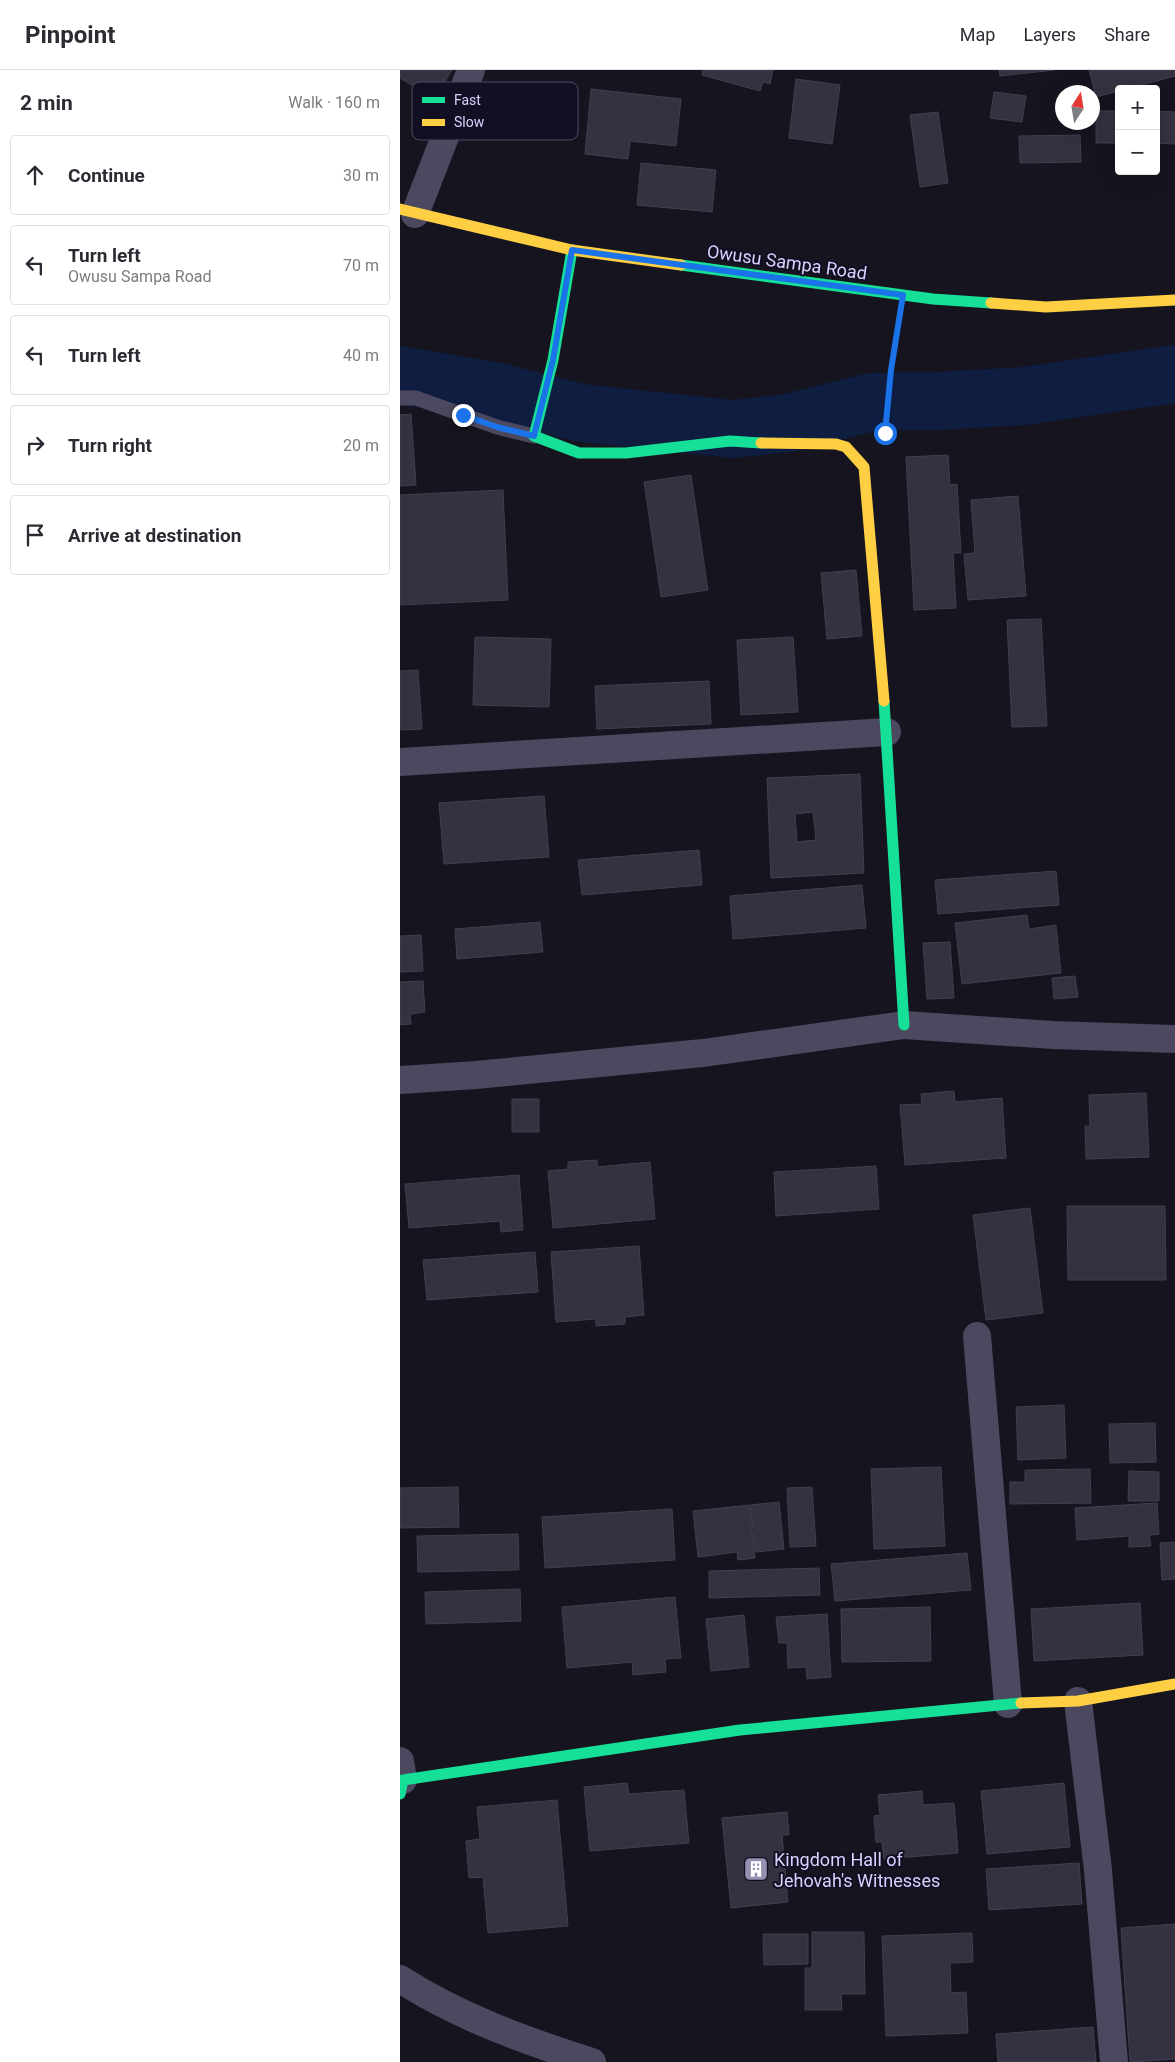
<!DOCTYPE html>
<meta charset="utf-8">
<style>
:root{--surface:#fff;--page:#f7f7f7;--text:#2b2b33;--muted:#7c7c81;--line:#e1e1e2}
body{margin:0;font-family:Roboto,sans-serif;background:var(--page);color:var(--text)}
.controls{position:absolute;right:15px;top:15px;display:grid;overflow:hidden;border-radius:5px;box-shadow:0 5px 20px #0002}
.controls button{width:45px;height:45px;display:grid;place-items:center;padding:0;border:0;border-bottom:1px solid var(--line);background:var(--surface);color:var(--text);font:25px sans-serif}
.compass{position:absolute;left:655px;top:15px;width:45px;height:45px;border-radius:50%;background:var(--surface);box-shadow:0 5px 20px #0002;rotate:12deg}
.stop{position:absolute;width:15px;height:15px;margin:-11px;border:4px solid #1a73e8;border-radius:50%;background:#fff}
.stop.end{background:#1a73e8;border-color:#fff;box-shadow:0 1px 5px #0008}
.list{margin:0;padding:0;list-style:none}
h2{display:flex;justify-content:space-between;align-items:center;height:65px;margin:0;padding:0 20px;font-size:21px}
h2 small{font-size:16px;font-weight:400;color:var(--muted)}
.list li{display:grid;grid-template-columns:32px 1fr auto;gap:15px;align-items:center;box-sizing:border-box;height:80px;margin:0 10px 10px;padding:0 10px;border:1px solid var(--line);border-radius:5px}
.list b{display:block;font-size:19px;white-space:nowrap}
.list p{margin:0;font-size:16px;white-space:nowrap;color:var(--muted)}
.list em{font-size:16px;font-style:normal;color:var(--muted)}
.icon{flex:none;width:28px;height:28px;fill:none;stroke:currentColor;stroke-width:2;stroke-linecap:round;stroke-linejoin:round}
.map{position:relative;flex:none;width:775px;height:1992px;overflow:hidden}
header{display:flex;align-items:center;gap:30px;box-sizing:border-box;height:70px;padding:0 25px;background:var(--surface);border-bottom:1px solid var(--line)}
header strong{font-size:24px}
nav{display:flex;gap:28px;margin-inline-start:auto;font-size:18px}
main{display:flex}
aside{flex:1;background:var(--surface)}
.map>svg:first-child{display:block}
</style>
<header>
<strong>Pinpoint</strong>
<nav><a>Map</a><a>Layers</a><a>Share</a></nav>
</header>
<main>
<aside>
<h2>2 min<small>Walk · 160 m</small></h2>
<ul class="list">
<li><svg class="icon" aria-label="ahead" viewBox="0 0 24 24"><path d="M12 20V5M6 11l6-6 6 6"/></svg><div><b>Continue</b></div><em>30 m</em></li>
<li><svg class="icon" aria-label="left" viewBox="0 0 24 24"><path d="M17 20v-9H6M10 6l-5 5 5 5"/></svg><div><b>Turn left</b><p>Owusu Sampa Road</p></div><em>70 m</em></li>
<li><svg class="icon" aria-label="left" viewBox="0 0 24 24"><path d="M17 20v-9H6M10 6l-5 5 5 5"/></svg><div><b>Turn left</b></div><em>40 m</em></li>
<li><svg class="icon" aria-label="right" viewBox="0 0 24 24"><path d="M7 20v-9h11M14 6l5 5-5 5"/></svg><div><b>Turn right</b></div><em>20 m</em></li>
<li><svg class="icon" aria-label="arrive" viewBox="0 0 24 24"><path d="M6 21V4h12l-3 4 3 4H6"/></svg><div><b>Arrive at destination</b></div></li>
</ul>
</aside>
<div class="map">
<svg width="775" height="1992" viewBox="0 0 775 1992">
<rect width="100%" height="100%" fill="#16141e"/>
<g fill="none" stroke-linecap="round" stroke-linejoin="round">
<path stroke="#0e1d40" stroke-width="58" d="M0 305 94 321 181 343 333 359 388 353 472 332 537 331 624 326 775 304"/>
</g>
<path fill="#343140" stroke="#433e51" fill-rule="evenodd" d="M0 0H52L34 29 0 8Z
M303 0H373L370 14 363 12 360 21 302 5Z
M599 0H654L600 6Z
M689 0H775V6L727 19H719V21L696 27Z
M396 9 440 15 432 74 389 68Z
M191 19 281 29 276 76 230 71 228 89 185 84Z
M594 22 626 26 622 52 590 48Z
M696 41H719V73H696Z
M756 41 775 42V74L756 73Z
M538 42 548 113 520 117 510 45Z
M680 65 681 92 620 93 619 66Z
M241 93 316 100 312 142 237 135Z
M11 344 16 415 0 416V345Z
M548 385 550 415 557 414 561 483H553L556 538 514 540 506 387Z
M291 405 308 520 261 527 244 412Z
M103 420 108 530 0 535V425Z
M618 426 626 526 568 530 564 484 575 483 571 430Z
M456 500 462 566 427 569 421 503Z
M641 549 647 656 612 657 607 550Z
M75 567 151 569 149 637 73 635Z
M393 567 398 642 341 645 337 570Z
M18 600 22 659 0 660V601Z
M309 611 311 654 197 659 195 616Z
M460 704 464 803 371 808 367 708ZM413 742 416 770 397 772 395 744Z
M144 726 149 787 44 794 39 733Z
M299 780 302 815 182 825 178 790Z
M656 801 659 835 538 844 535 810Z
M462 815 466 858 333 869 330 826Z
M627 845 629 859 656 855 661 903 562 914 555 853Z
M140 852 143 882 57 889 55 859Z
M21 865 23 901 0 902V866Z
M550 872 554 928 527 929 523 873Z
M675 906 678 927 654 929 652 908Z
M23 911 25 942 10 944 11 954 0 955V912Z
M554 1021 555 1032 602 1028 606 1088 505 1095 500 1035 522 1034 521 1024Z
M746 1023 749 1087 686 1089 685 1056H690L689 1025Z
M112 1029H139V1062H112Z
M197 1090V1097L250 1092 255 1149 153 1158 148 1101 168 1099V1092Z
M476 1096 479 1139 376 1146 374 1102Z
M119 1105 123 1160 101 1162 100 1151 9 1158 5 1114Z
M667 1136H765L766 1210H668Z
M630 1138 643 1243 586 1250 573 1145Z
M239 1176 244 1245 225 1247V1254L196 1256V1249L156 1252 151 1182Z
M135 1182 138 1222 27 1230 23 1190Z
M664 1335 666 1388 618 1390 616 1337Z
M755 1353 756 1392 710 1393 709 1354Z
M541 1397 545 1476 474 1479 471 1399Z
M690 1399 691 1433 610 1434V1412H625V1400Z
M729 1401 759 1402V1431H728Z
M58 1417 59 1457 0 1458V1418Z
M412 1417 416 1476 390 1477 387 1418Z
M379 1432 384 1479 356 1482 350 1435Z
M757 1433 759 1464 749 1465 751 1476 729 1477V1466L677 1470 675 1438Z
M349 1435 355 1488 338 1490 337 1482 298 1487 293 1441Z
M272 1439 275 1490 145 1498 142 1447Z
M118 1464 119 1500 18 1502 17 1466Z
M775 1472V1509L762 1510 760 1473Z
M567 1483 571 1520 435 1531 431 1494Z
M419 1498 420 1525 309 1528V1501Z
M120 1519 121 1551 26 1554 25 1522Z
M275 1527 281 1588 265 1589 266 1602 233 1605 232 1592 167 1598 162 1537Z
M740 1533 743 1585 634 1591 631 1539Z
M530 1537 531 1591 442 1592 441 1539Z
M427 1544 431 1607 407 1609 406 1597 388 1598 387 1573H379L376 1547Z
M344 1545 349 1597 311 1601 306 1549Z
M227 1713 229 1724 284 1720 289 1773 190 1781 184 1717Z
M664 1713 670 1777 587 1784 581 1721Z
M522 1721 523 1735 554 1733 558 1783 484 1789 482 1772H476L474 1746 480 1745 478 1725Z
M157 1730 168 1856 88 1863 83 1807 69 1808 66 1771 80 1769 77 1737Z
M387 1742 389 1765H382L388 1832 331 1838 322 1748Z
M679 1793 682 1834 589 1840 586 1799Z
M775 1854V1989L730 1992 721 1858Z
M412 1862H464L465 1924H441L442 1940H405V1898H412Z
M572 1863 573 1892 550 1893 551 1923 566 1922 568 1963 486 1966 482 1866Z
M363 1864H408V1894L364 1895Z
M693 1957 696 1992H598L596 1964Z"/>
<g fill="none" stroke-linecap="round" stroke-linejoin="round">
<path stroke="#46505e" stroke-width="3" stroke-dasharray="2.5 4" stroke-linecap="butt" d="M480 371 485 363 491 300 498 254"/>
<path stroke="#4b485f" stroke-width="15" d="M0 328H16L97 357 134 366"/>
<path stroke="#4b485f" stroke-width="28" d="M15 144 71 0
M0 692 487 662
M0 1010 76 1005 303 983 504 955 653 965 775 969
M577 1266 608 1634
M678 1631 698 1800 714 1992
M0 1691 3 1710
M0 1909C59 1947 126 1971 192 1992"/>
<path stroke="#16e098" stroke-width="11" d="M172 180 153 290 134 366 179 383H226L330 371 361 373
M281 195 533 229 591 233
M484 631 504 955
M0 1724 3 1710 340 1660 621 1633"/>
<path stroke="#ffcf43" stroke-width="11" d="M0 139 172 180 281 195
M591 233 646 237 775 230
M361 373 436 374 446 377 464 397 484 631
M621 1633 678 1631 775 1614"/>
</g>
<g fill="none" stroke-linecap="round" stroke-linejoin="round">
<path stroke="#1a73e8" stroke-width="6" d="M63 345 97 357 134 366 153 290 172 180 503 225 491 300 485 363"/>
</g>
<defs>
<symbol id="building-square" viewBox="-11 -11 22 22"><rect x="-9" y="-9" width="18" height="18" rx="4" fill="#958fb0" stroke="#130f23"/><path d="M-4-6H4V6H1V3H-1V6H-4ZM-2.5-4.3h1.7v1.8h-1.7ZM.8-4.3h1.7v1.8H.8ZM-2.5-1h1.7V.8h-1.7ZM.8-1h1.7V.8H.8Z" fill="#fff"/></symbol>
</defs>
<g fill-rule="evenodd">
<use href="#building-square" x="342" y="1785" width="28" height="28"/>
</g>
<g text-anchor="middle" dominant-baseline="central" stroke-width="4" stroke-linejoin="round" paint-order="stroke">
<g font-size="18" fill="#d9d1fe" stroke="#130f23">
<text transform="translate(387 192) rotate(8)">Owusu Sampa Road</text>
</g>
<g font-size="18" fill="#d9d1fe" stroke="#130f23" text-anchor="start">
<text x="374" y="1789">Kingdom Hall of<tspan x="374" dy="21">Jehovah's Witnesses</tspan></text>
</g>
</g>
<rect x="12" y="12" width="166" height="58" rx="8" fill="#130f23" stroke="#4e4965" stroke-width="1"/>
<rect x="22" y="27" width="23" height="6" fill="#16e098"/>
<rect x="22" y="49" width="23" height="7" fill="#ffcf43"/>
<g font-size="14" fill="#d9d1fe">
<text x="54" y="35">Fast</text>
<text x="54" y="57">Slow</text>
</g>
</svg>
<div class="controls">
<button>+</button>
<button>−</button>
</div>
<svg class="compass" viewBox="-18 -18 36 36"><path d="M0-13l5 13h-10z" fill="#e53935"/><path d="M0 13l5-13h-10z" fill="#7c7c81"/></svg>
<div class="stop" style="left:485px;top:363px"></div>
<div class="stop end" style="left:63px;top:345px"></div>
</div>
</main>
